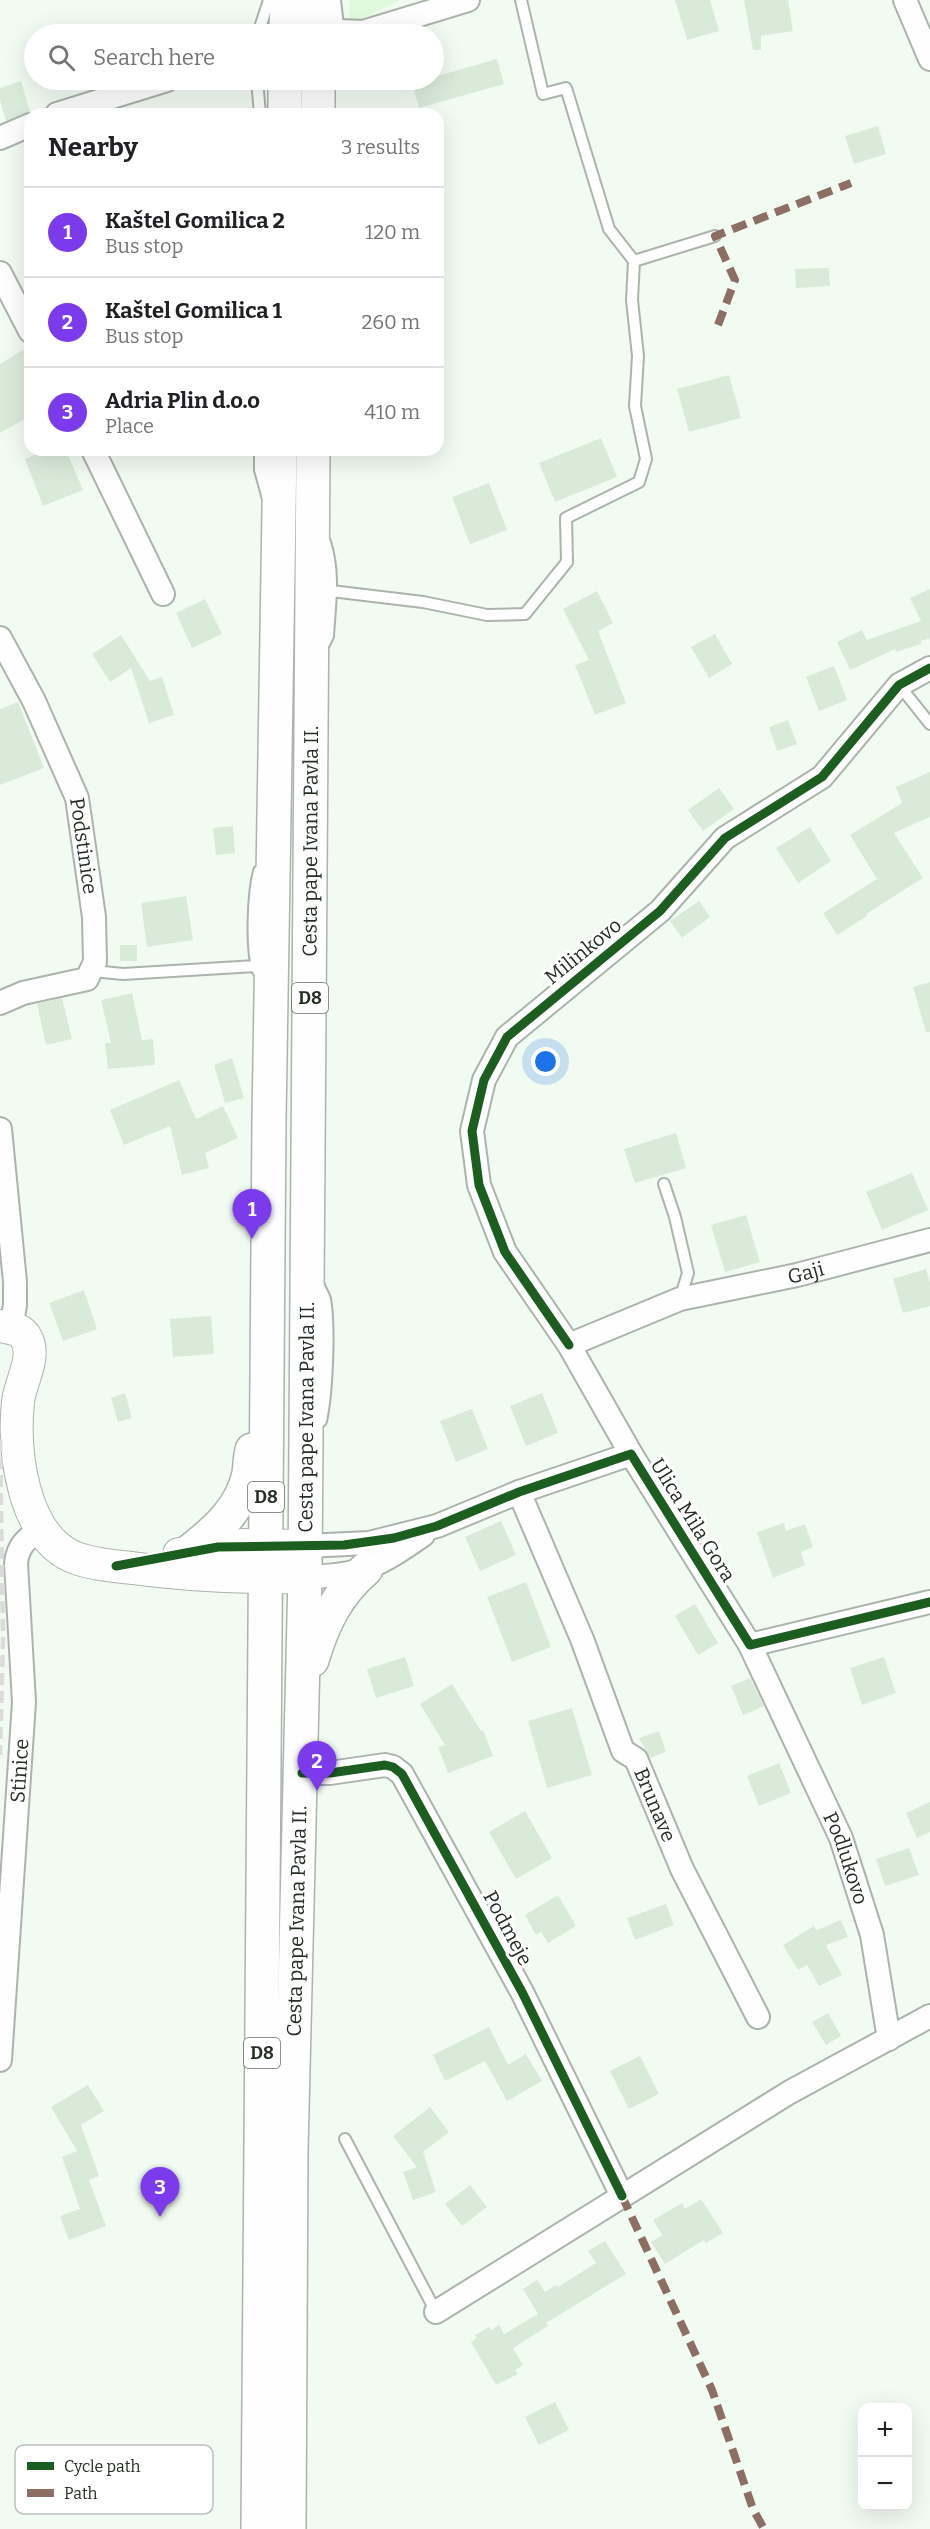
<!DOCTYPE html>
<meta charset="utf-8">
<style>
:root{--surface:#fff;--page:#f6f6f6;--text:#202124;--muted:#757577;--line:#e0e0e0;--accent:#7c3aed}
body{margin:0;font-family:Bitter,serif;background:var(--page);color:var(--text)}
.controls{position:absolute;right:18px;bottom:18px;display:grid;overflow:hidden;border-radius:12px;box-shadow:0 6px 24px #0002}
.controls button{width:54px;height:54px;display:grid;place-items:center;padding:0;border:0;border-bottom:2px solid var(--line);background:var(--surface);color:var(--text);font:30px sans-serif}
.you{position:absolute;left:546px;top:1062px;width:21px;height:21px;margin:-15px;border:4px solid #fff;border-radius:50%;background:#1a73e8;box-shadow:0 0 0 9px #1a73e833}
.badge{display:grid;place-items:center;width:39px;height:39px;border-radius:50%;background:var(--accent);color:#fff;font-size:20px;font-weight:700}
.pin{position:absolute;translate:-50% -50px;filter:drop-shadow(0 2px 3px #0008)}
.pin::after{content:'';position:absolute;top:32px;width:21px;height:18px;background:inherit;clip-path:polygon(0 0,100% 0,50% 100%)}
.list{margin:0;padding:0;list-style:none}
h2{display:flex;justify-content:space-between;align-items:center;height:78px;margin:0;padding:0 24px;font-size:26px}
h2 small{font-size:20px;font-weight:400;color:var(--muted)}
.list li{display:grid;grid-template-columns:39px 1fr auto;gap:18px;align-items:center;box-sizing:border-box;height:90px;padding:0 24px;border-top:2px solid var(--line)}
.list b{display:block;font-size:22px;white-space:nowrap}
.list p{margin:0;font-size:20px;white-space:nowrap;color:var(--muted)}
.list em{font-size:20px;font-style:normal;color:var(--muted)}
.icon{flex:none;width:33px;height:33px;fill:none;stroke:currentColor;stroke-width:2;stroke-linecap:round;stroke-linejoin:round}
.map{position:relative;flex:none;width:930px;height:2529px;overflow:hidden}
.search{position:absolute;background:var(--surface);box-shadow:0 6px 24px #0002;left:24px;top:24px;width:420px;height:66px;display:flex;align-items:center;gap:15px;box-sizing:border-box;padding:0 21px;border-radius:33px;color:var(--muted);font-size:22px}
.panel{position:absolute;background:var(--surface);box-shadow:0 6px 24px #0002;left:24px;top:108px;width:420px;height:348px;border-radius:18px}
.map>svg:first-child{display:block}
</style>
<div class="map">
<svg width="930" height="2529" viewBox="0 0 930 2529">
<rect width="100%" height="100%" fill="#f2fbf1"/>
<path fill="#e0fade" d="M349 0H401L349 24Z"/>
<path fill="#daead9" d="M675 0H710L719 31 687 40Z
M744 0H788L793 31 761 36V50H753Z
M497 59 504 84 419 108 412 83 434 80V77Z
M21 81 30 112 6 121 0 100V88Z
M878 126 886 154 854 164 845 136Z
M829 268 830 286 796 288 795 269Z
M23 350 30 361V416L0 433V364Z
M729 375 741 418 689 432 677 389Z
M601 438 617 477 555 502 539 463Z
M47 450H66L83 490 43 506 25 459Z
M489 483 507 530 470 544 452 497Z
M930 589V641L929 638 921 641V644L896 652 895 649 850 670 837 642 862 630 867 640 921 621 910 598Z
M597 591 613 623 598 631 626 703 595 715 575 665 589 660 563 609Z
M205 599 222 634 192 648 176 613Z
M715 634 732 664 709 678 691 647Z
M121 635 150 681 162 677 174 715 149 723 131 668 110 682 92 654Z
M834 666 847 700 819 711 806 677Z
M18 702 44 768 0 785V709Z
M788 720 797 744 777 751 769 727Z
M930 772V817L894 833 923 878 866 914 867 916 837 935 823 913 877 879 850 835 902 803 896 787Z
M719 788 734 809 703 831 688 810Z
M233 826 235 853 216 855 213 828Z
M810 827 831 861 798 883 776 848Z
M186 896 193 940 147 947 141 903Z
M699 901 710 917 682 938 670 921Z
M120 945H137V961H120Z
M930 982V1032H926L913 987Z
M132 993 142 1040 153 1039 155 1065 108 1069 105 1043H111L101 1000Z
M62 998 72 1039 46 1045 37 1004Z
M232 1058 244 1098 225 1103 214 1065Z
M179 1080 196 1119 223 1106 238 1138 205 1153 209 1168 182 1175 170 1126 124 1145 110 1110Z
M676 1133 686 1168 635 1183 624 1149Z
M912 1173 928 1210 882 1230 866 1192Z
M746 1215 760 1262 725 1272 711 1225Z
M926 1269 930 1283V1306L903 1313 893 1279Z
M84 1290 97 1329 63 1341 49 1303Z
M211 1316 214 1354 173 1357 170 1319Z
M125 1393 132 1418 118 1422 111 1398Z
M542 1393 558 1433 526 1446 510 1406Z
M472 1409 488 1449 456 1462 440 1421Z
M501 1521 516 1555 480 1571 465 1537Z
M784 1523 786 1531 805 1524 813 1547 801 1552 805 1565 773 1578 757 1532Z
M526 1582 551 1647 512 1662 487 1597Z
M695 1604 718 1643 698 1655 675 1616Z
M405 1657 414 1686 376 1698 367 1669Z
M884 1657 896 1693 862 1705 850 1668Z
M750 1678 764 1706 743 1715 731 1686Z
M452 1684 481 1731 483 1730 493 1756 448 1773 438 1747 445 1745 420 1704Z
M572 1708 592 1775 547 1788 528 1721Z
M659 1731 666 1752 650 1758 639 1738Z
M779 1763 791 1793 759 1806 747 1776Z
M930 1802V1832L917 1838 906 1813Z
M525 1811 552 1858 516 1879 489 1832Z
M909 1848 919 1875 885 1886 876 1859Z
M558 1895 576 1926 548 1943 541 1932 536 1935 525 1915Z
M666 1904 674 1925 635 1940 627 1918Z
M841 1920 848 1937 826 1945 842 1975 819 1986 807 1965 798 1970 783 1945 814 1926 817 1930Z
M828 2013 841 2036 826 2045 812 2022Z
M489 2027 508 2065 526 2054 542 2081 507 2101 485 2061 445 2081 433 2055Z
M640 2056 659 2094 629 2109 610 2071Z
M88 2085 104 2111 81 2125 99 2176 89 2180 106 2226 69 2240 60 2216 80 2209 62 2157 77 2151 51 2107Z
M430 2107 449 2132 423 2152 436 2192 413 2200 403 2172 417 2167 393 2136Z
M470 2185 487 2207 462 2226 445 2204Z
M701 2199 723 2233 706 2243 704 2240 665 2264 651 2242 662 2235 653 2220 682 2203 685 2209Z
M605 2241 626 2274 546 2323 548 2326 513 2348 523 2365 515 2370 518 2374 496 2385 471 2342 477 2338 475 2335 489 2327 491 2330 499 2325 504 2334 538 2314 523 2289 537 2280 545 2292 556 2285 558 2287 596 2263 588 2251Z
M555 2402 569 2430 539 2445 525 2417Z"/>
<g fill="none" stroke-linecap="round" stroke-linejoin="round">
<defs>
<path id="lane" d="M335 0 339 34
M521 0 543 94 566 88 609 229 634 261 715 236
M258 34 269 0
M257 80 260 114
M260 450V470L268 499
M331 591 423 602 487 615 525 614 567 562 566 518 639 482 646 459 635 406 638 356 632 300 634 261
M324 644 328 636C330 604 335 573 325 542
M899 685 930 724
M93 971 123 974 256 966
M258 971C251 948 253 894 259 871
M664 1184 675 1217 688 1273 680 1299
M317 1282C320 1288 323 1294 325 1299 330 1327 327 1393 321 1421
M345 2139 436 2312"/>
<g id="street">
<path d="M905 0 930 59"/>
<path d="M339 31 363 32 468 0"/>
<path d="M57 114 167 80"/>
<path d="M0 138 30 125"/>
<path d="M0 273 30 331"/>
<path d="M93 450 163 594"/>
<path id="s1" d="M0 638 34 701 77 798 94 917 95 962 87 979 23 993 0 1003"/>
<path d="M0 1129 15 1282V1305L11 1328"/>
<path d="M569 1345 505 1252 479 1185 472 1131 484 1080 507 1037 660 911 725 838 822 777 899 685 930 668"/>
<path id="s2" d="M631 1454 569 1345 680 1299 797 1275 930 1240"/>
<path id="s3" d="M519 1492 582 1639 623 1751 636 1759 682 1869 758 2017"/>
<path d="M305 1546 369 1543 437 1526 519 1492 631 1454 750 1645 930 1602"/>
<path d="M305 1577C361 1576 377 1567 423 1535"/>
<path id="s4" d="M750 1645 841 1838 872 1935 889 2039"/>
<path d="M302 1773H330L385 1765 393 1767 402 1774 522 1992 622 2196"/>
<path id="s5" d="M0 2060 24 1702 16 1563C18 1545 27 1539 40 1529"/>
<path d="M436 2312 790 2092 930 2016"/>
</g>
<path id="secondary" d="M0 1326C8 1328 20 1328 25 1336 38 1356 20 1381 18 1402 13 1451 22 1534 73 1557 91 1564 112 1566 132 1568 190 1576 246 1578 305 1577
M179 1554 242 1545 305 1546"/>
<g id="primary">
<path d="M286 34 287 0"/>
<path d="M318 34V0"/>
<path d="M285 114V80"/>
<path d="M318 114V80"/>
<path d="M190 1551C217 1530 241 1509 249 1474 250 1466 250 1458 252 1450"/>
<path d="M312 1660C323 1623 337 1594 366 1569"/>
<path d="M258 2529 269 1119 280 450"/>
<path id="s6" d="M289 2529 291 2151 305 1577 313 450"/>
</g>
</defs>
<use href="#lane" stroke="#abb4ab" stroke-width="14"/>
<use href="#street" stroke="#abb4ab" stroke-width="26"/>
<use href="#secondary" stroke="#abb4ab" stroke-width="34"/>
<use href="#primary" stroke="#abb4ab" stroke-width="36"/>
<use href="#lane" stroke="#fdfefd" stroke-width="10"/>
<use href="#street" stroke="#fdfefd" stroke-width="22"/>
<use href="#secondary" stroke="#fdfefd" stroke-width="32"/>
<use href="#primary" stroke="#fdfefd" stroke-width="33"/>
<path stroke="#d9dcd9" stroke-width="4.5" stroke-dasharray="12 6" stroke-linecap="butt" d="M0 1439 3 1639 0 1755"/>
<path stroke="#8d6e63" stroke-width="8" stroke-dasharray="15 8" stroke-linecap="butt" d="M718 325 735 280 715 236 851 183
M622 2196 712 2390 753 2509 764 2529"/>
<defs>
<path id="cycleway" d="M569 1345 505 1252 479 1185 472 1131 484 1080 507 1037 660 911 725 838 822 777 899 685 930 668
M116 1566 218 1547 344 1545 394 1538 437 1526 519 1492 631 1454 750 1645 930 1602
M302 1773H330L385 1765 393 1767 402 1774 522 1992 622 2196"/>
</defs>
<use href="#cycleway" stroke="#fff" stroke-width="13"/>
<use href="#cycleway" stroke="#1b5e20" stroke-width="9"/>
</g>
<g text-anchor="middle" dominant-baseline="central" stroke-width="6" stroke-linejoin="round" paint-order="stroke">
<g fill="#fff" stroke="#666d65" stroke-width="1.5">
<rect x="292" y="983" width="36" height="30" rx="4.5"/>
<rect x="248" y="1482" width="36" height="30" rx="4.5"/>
<rect x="244" y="2038" width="36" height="30" rx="4.5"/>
</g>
<g font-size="18" font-weight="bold" fill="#242e23">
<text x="310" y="998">D8</text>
<text x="266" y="1497">D8</text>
<text x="262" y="2053">D8</text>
</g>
<g font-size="20" fill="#242e23" stroke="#fff">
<text stroke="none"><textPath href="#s6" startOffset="1688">Cesta pape Ivana Pavla II.</textPath></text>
<text stroke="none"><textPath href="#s1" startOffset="226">Podstinice</textPath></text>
<text transform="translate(583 951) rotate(-39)">Milinkovo</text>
<text stroke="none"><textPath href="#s2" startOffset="374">Gaji</textPath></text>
<text stroke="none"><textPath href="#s6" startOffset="1112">Cesta pape Ivana Pavla II.</textPath></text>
<text transform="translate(693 1520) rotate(58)">Ulica Mila Gora</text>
<text stroke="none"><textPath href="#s5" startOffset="290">Stinice</textPath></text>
<text stroke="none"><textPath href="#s3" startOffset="344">Brunave</textPath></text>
<text stroke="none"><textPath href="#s4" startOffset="234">Podlukovo</textPath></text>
<text stroke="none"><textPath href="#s6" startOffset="608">Cesta pape Ivana Pavla II.</textPath></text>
<text transform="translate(508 1928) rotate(62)">Podmeje</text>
</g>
</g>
<rect x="15" y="2445" width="198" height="69" rx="9" fill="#fff" stroke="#bdc0bd" stroke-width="1.5"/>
<rect x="27" y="2462" width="27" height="8" fill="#1b5e20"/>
<rect x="27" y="2489" width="27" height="8" fill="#8d6e63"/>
<g font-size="16" fill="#242e23">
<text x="64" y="2472">Cycle path</text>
<text x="64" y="2499">Path</text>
</g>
</svg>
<div class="controls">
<button>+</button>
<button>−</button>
</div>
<div class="you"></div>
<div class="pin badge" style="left:252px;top:1239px">1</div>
<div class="pin badge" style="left:317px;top:1791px">2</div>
<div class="pin badge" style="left:160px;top:2217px">3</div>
<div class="search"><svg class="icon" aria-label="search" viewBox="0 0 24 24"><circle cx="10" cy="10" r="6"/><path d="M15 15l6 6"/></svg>Search here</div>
<section class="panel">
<h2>Nearby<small>3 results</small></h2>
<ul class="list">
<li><span class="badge">1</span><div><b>Kaštel Gomilica 2</b><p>Bus stop</p></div><em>120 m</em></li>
<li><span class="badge">2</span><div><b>Kaštel Gomilica 1</b><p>Bus stop</p></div><em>260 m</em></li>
<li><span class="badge">3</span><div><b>Adria Plin d.o.o</b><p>Place</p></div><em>410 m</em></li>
</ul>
</section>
</div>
